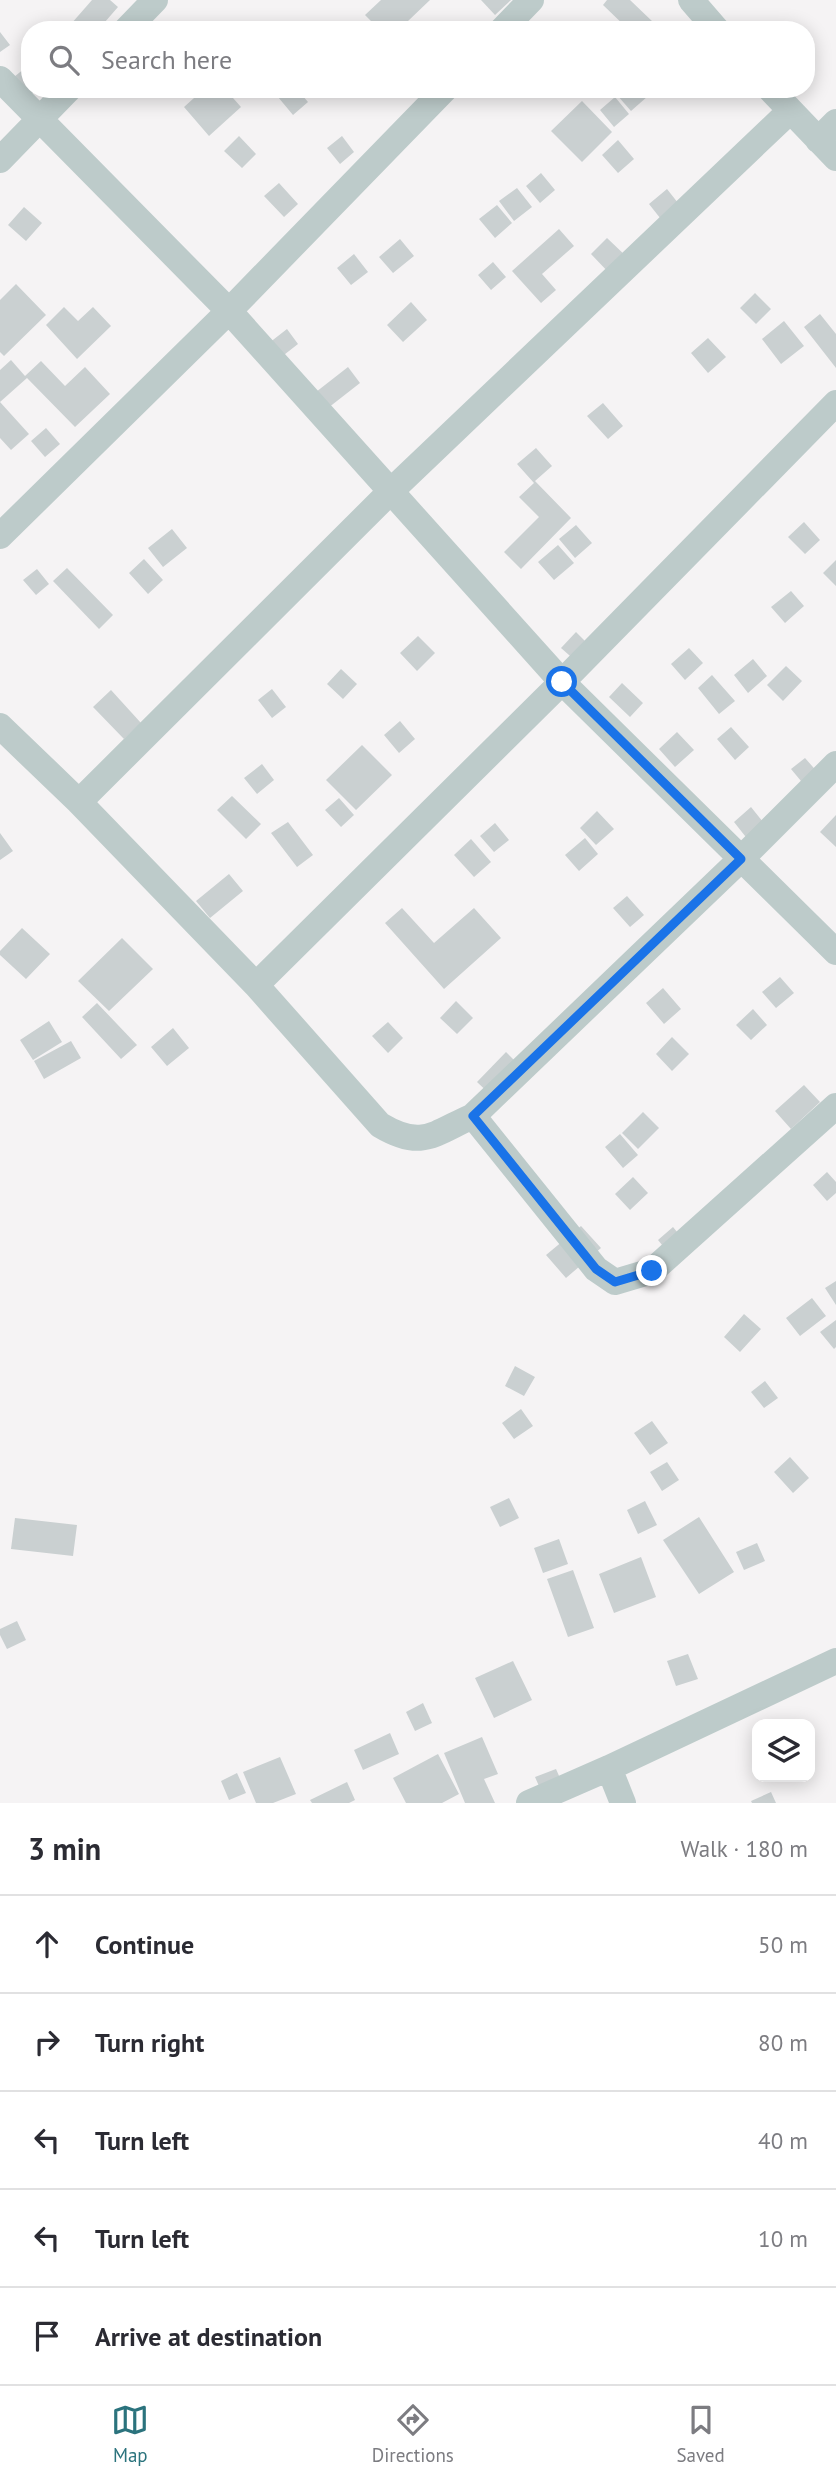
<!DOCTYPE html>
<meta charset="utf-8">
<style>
:root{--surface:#fff;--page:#f7f7f7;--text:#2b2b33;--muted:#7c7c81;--line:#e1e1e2;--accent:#2b737d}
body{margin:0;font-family:"PT Sans",sans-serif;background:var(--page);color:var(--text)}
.controls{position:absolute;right:21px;bottom:21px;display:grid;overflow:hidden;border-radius:14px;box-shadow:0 4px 18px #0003}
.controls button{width:63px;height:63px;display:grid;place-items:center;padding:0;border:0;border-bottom:2px solid var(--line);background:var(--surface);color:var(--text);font:35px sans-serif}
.stop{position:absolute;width:21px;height:21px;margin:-16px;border:5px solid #1a73e8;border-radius:50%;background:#fff}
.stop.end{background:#1a73e8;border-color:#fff;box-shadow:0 2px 7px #0008}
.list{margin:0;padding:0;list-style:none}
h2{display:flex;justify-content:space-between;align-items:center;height:91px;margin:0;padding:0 28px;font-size:30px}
h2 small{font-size:23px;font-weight:400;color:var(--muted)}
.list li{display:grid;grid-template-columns:46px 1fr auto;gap:21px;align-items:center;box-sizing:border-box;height:98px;padding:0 28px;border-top:2px solid var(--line)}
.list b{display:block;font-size:26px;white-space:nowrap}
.list em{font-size:23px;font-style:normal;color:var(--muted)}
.icon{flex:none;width:38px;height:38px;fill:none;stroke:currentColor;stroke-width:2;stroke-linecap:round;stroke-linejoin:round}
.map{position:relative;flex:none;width:836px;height:1803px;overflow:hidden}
.search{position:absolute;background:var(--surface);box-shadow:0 4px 18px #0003;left:21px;right:21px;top:21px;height:77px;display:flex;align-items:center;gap:18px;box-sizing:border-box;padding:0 24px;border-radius:28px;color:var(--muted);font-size:26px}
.sheet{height:581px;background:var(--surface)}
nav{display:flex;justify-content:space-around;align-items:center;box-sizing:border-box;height:98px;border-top:2px solid var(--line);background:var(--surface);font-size:19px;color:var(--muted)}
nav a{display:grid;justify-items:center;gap:4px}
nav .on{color:var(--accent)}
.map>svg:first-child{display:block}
</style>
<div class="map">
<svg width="836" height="1803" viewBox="0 0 836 1803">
<rect width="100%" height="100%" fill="#f5f3f4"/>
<path fill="#cad0d1" d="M92 0H110L118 7 98 30H77L71 24Z
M381 0H430L408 21 416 30H380L365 15Z
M481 0H511L495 15Z
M607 0H630L653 22 646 30H629L603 5Z
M0 32 10 45 0 52Z
M30 64V89H38L29 96 14 77Z
M204 89H225L241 107 209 136 184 107Z
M288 89H297L308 102 293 115 278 97Z
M624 89H656L631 111 617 95Z
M615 97 629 114 614 127 600 110Z
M582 101 612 132 582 162 551 131Z
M239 136 256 154 242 168 224 151Z
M342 136 354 152 340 164 327 148Z
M618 140 634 159 618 173 602 155Z
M541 173 555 190 540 203 526 186Z
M279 183 298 204 284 217 264 196Z
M517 188 532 207 514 221 499 201Z
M667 189 682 208 664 223 649 204Z
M497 205 512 223 495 238 479 219Z
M24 207 42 223 26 241 8 225Z
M559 229 574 246 542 274 556 290 541 303 512 271Z
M607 238 628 258 611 275 591 254Z
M400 239 414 256 393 273 379 257Z
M354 254 368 272 351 285 337 268Z
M493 262 506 277 491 290 478 275Z
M16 284 46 315 4 356 0 352V300Z
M755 293 771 309 756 324 740 308Z
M411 302 427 320 403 342 387 325Z
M64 307 78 321 93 307 111 326 77 359 46 325Z
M820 314 836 334V368L804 327Z
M784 321 804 346 781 364 762 339Z
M287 329 298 344 280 358 269 343Z
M708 338 726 357 708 373 691 353Z
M11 360 25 376 41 361 65 386 85 367 110 394 75 427 27 378 0 402 29 434 11 450 0 438V370Z
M348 367 360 383 328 408 316 392Z
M603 403 623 426 608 439 587 416Z
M46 428 60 444 45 457 31 441Z
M536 448 552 466 535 481 571 518 521 569 504 552 539 517 519 497 534 483 517 464Z
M804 522 820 540 805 554 788 537Z
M576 525 592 543 575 558 559 539Z
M172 529 187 548 163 567 148 548Z
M558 545 574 563 554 580 538 562Z
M144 559 163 580 148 594 129 573Z
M836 560V586L823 573Z
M67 568 113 615 99 629 53 581Z
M37 569 49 584 36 595 23 580Z
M791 591 804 606 785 623 771 607Z
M576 632 591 647 577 662 561 648Z
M418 636 435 653 417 671 400 653Z
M689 648 703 663 685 680 671 664Z
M753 659 767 676 748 693 734 675Z
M786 666 802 681 783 701 767 685Z
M341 669 357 684 343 699 327 684Z
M712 675 735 701 719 714 698 688Z
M622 683 643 703 630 717 609 697Z
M272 689 286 707 272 718 258 700Z
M111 690 141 723 124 739 93 707Z
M400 721 415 739 399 753 384 735Z
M731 727 749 747 735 760 717 739Z
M677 732 694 750 675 767 659 749Z
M362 745 392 775 356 810 326 780Z
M805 758 820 775 806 787 791 769Z
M262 764 274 780 257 794 244 778Z
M232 796 261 824 246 839 217 810Z
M339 798 354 815 341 827 325 810Z
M751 807 767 827 749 841 734 822Z
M597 811 614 829 596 845 580 828Z
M836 815V847L820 832Z
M288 822 313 855 297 867 271 833Z
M495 823 509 840 494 852 480 836Z
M0 833 13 851 0 860Z
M585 838 598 854 579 871 565 855Z
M471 839 491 862 474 877 454 855Z
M229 874 243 891 210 918 196 901Z
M627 896 644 915 630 927 613 908Z
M402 908 434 943 474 908 501 938 444 989 385 923Z
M22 928 50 954 26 979 0 955V951Z
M122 938 153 969 109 1011 78 981Z
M780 977 794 993 776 1008 762 992Z
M663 988 681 1009 664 1024 646 1003Z
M456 1001 473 1018 457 1034 440 1018Z
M97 1003 137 1045 121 1059 82 1017Z
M753 1009 767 1025 751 1040 736 1025Z
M49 1021 62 1042 33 1060 20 1040Z
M388 1022 403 1038 388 1053 372 1036Z
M173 1028 189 1048 167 1066 151 1047Z
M672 1037 689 1054 672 1071 656 1054Z
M71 1041 81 1058 44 1079 34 1061Z
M506 1052 523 1069 495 1099 477 1082Z
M804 1085 820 1102 791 1129 775 1111Z
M643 1112 659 1128 638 1149 622 1133Z
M620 1134 638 1155 623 1168 605 1147Z
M827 1172 836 1182V1193L827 1201 813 1185Z
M633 1177 648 1193 630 1210 615 1194Z
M581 1226 601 1248 566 1278 546 1255Z
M673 1227 686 1243 671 1256 658 1240Z
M836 1281V1305L825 1288Z
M812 1298 826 1316 800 1336 786 1318Z
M744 1314 761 1329 740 1352 724 1337Z
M836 1320V1347L834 1349 820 1332Z
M515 1366 535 1377 524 1396 505 1386Z
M765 1381 778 1398 764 1408 751 1392Z
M521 1409 533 1426 514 1439 502 1423Z
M652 1421 668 1443 650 1455 634 1433Z
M790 1457 809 1478 793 1493 774 1472Z
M667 1462 679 1480 662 1491 650 1472Z
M509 1498 519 1518 500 1527 490 1507Z
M645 1501 657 1525 638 1534 627 1510Z
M699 1517 734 1572 699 1594 663 1540Z
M15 1518 77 1525 73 1556 11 1549Z
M559 1539 568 1564 543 1573 534 1548Z
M757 1543 765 1561 744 1570 736 1552Z
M641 1557 656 1597 614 1613 599 1574Z
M573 1570 594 1628 568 1637 547 1579Z
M17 1621 26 1640 7 1649 0 1635V1629Z
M688 1654 698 1679 676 1686 667 1661Z
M513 1661 532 1700 494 1718 475 1678Z
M423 1703 432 1723 415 1731 406 1712Z
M390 1733 399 1754 363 1770 354 1750Z
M482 1737 498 1774 484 1779 495 1803H465L444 1753Z
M438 1754 459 1794 442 1803H406L393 1778Z
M280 1757 296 1794 273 1803H256L243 1772Z
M556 1769 567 1794 546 1802 535 1777Z
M237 1773 246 1793 229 1800 221 1781Z
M347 1782 355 1800 349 1803H312L310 1800Z
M771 1792 776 1803H752L751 1801Z"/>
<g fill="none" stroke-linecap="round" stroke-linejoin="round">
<path stroke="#bdcbca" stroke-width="26" d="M691 0 717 30
M126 30 155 0
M502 30 531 0
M0 79 229 311 562 682 836 952
M770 89 836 158
M818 140 836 122
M0 160 69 89
M0 536 229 311 445 89
M0 726 79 802 256 985 562 682 836 403
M79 802 391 491 790 111
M256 985 380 1125C422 1150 433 1134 473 1116L741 859 836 764
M473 1116 596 1269 615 1282 652 1271 836 1106
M609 1768 623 1803
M529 1803 609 1768 836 1661"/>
</g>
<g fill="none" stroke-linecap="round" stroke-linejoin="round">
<path stroke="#1a73e8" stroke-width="9" d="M562 682 741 859 473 1116 596 1269 615 1282 652 1271"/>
</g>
</svg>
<div class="controls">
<button><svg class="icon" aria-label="layers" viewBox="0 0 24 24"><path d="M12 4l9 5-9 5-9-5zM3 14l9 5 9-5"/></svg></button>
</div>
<div class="stop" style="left:562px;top:682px"></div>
<div class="stop end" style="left:652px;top:1271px"></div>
<div class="search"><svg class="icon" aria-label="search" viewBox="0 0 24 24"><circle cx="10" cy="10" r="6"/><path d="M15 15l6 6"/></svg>Search here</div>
</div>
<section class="sheet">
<h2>3 min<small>Walk · 180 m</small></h2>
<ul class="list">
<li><svg class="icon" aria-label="ahead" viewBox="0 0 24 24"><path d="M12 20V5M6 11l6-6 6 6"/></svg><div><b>Continue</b></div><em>50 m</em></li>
<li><svg class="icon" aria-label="right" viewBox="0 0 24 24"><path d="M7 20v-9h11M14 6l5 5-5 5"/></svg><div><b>Turn right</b></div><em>80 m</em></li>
<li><svg class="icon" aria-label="left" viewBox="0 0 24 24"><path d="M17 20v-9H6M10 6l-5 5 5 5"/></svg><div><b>Turn left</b></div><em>40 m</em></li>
<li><svg class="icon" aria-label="left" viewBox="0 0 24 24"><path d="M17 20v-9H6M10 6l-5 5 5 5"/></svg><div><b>Turn left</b></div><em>10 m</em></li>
<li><svg class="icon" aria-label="arrive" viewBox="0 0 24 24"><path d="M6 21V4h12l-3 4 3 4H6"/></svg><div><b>Arrive at destination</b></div></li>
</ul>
</section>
<nav>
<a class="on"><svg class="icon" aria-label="map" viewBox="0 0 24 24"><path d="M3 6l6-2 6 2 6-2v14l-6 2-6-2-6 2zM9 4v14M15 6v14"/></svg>Map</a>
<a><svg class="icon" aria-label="directions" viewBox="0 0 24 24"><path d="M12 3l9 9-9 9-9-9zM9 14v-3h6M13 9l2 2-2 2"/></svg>Directions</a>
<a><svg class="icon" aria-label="saved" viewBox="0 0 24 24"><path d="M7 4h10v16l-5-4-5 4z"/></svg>Saved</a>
</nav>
